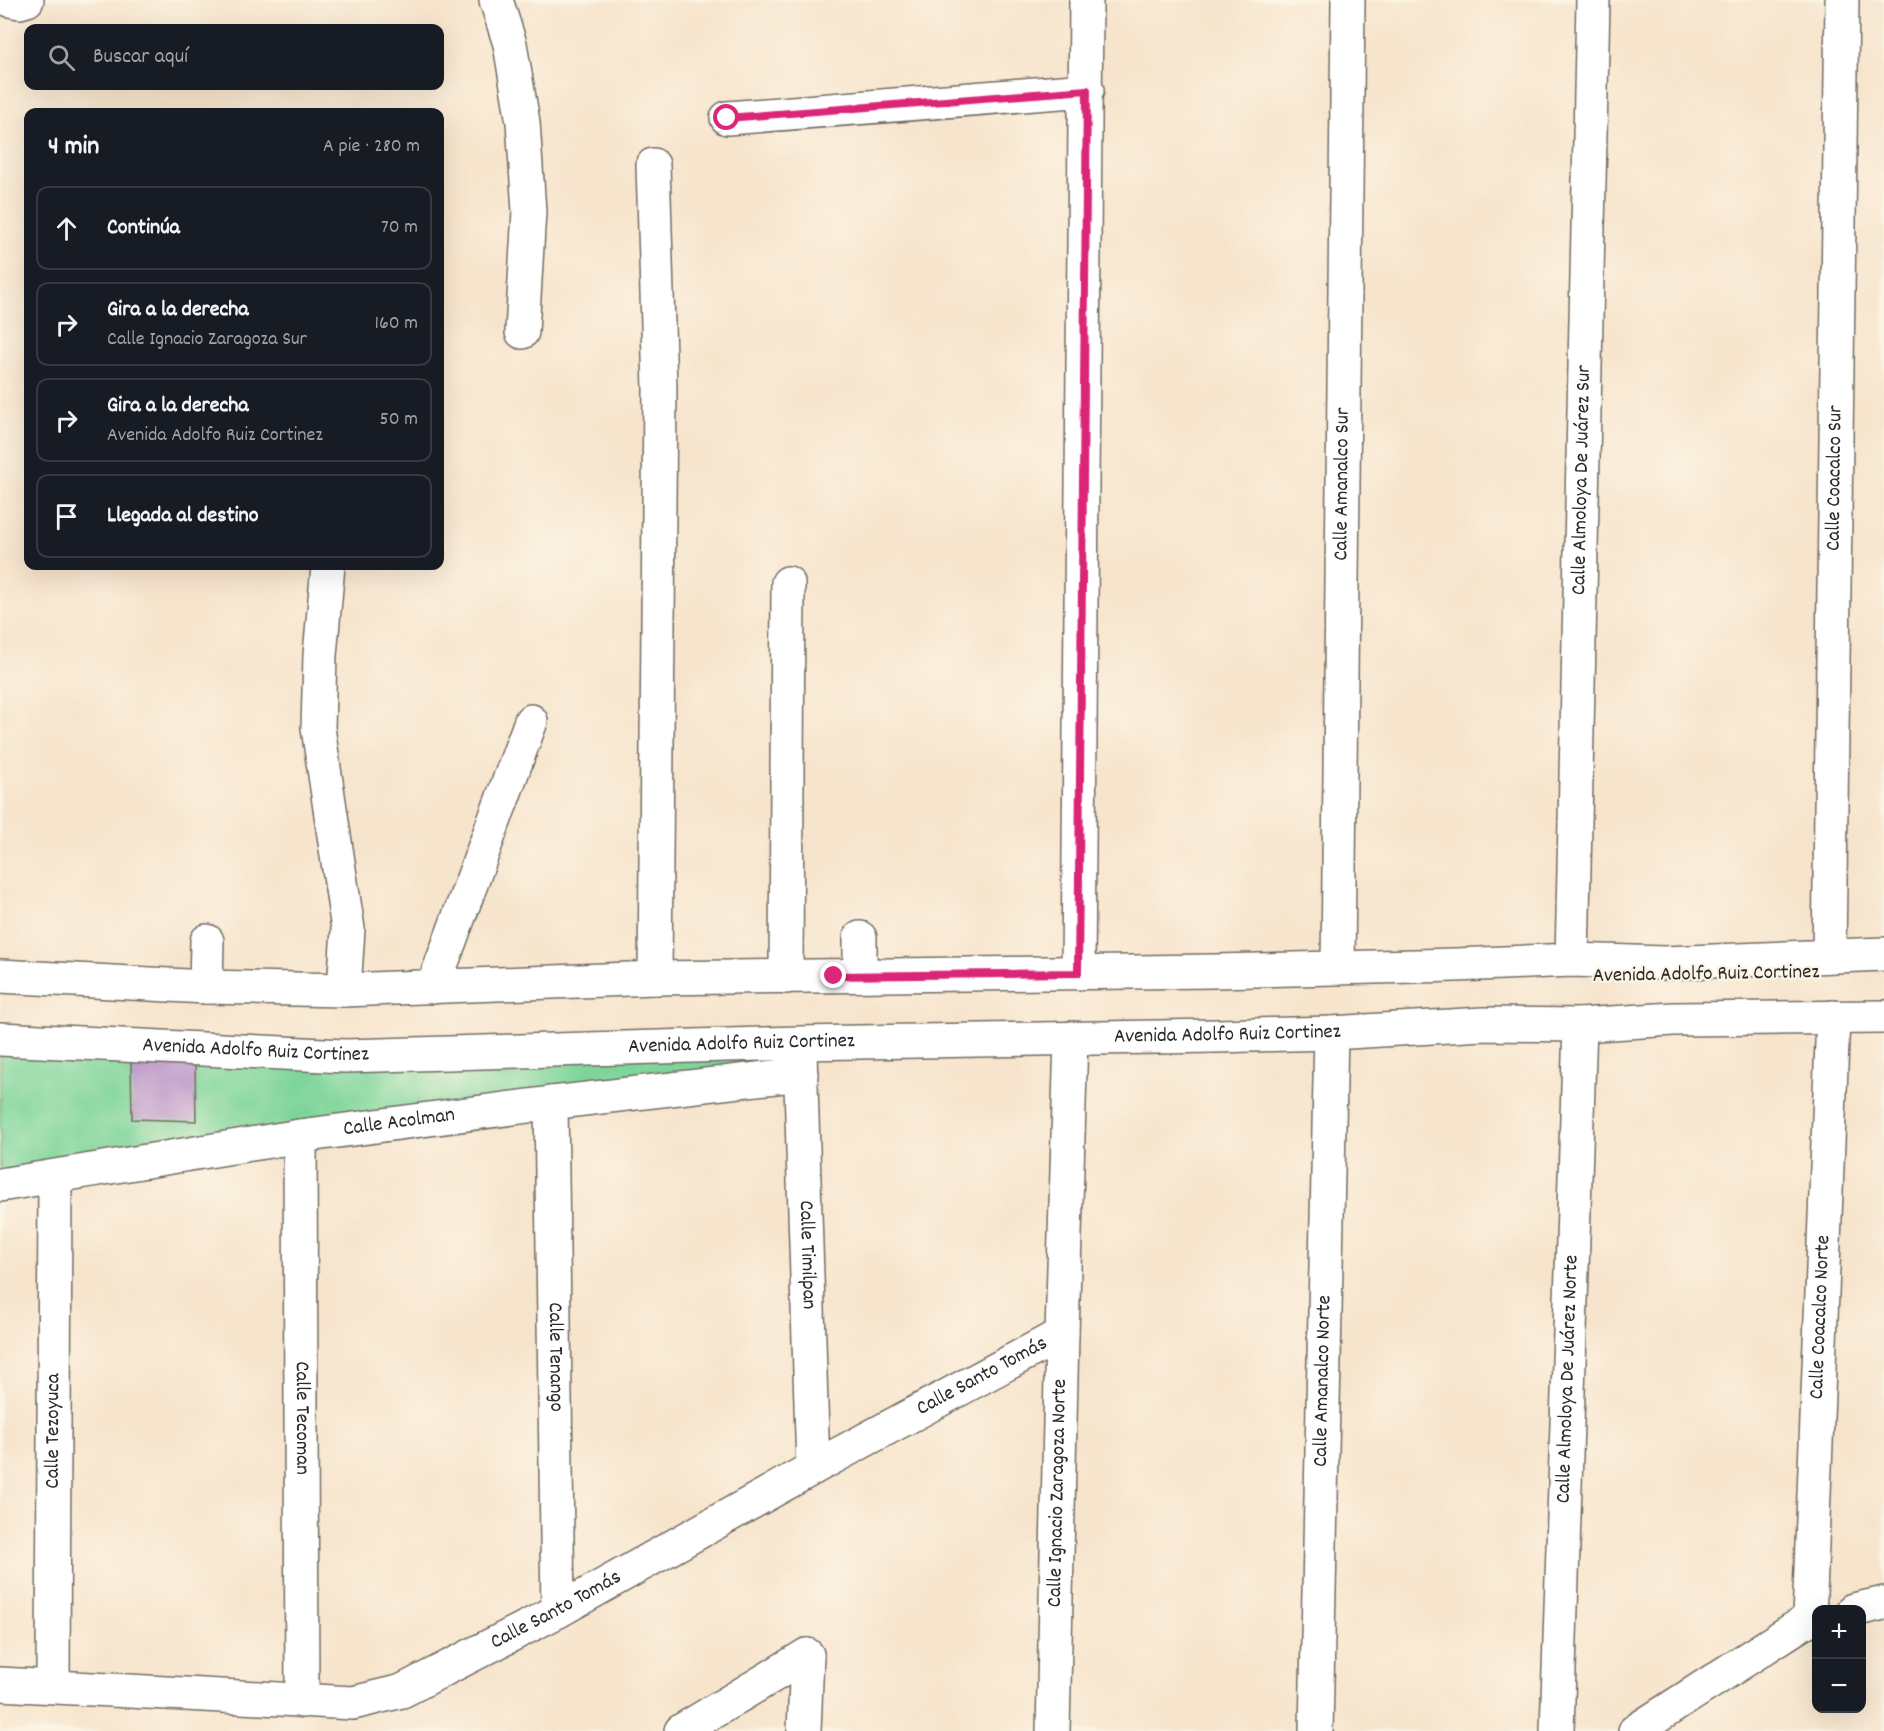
<!DOCTYPE html>
<html lang="es">
<meta charset="utf-8">
<style>
:root{--surface:#171b24;--page:#20242c;--text:#f1f3f6;--muted:#9ea1a6;--line:#363941}
body{margin:0;font-family:Dekko,sans-serif;background:var(--page);color:var(--text)}
.controls{position:absolute;right:18px;bottom:18px;display:grid;overflow:hidden;border-radius:12px;box-shadow:0 6px 24px #0002}
.controls button{width:54px;height:54px;display:grid;place-items:center;padding:0;border:0;border-bottom:2px solid var(--line);background:var(--surface);color:var(--text);font:30px sans-serif}
.stop{position:absolute;width:18px;height:18px;margin:-14px;border:4px solid #db2777;border-radius:50%;background:#fff}
.stop.end{background:#db2777;border-color:#fff;box-shadow:0 2px 6px #0008}
.list{margin:0;padding:0;list-style:none}
h2{display:flex;justify-content:space-between;align-items:center;height:78px;margin:0;padding:0 24px;font-size:26px}
h2 small{font-size:20px;font-weight:400;color:var(--muted)}
.list li{display:grid;grid-template-columns:39px 1fr auto;gap:18px;align-items:center;box-sizing:border-box;height:84px;margin:0 12px 12px;padding:0 12px;border:2px solid var(--line);border-radius:12px}
.list b{display:block;font-size:22px;white-space:nowrap}
.list p{margin:0;font-size:20px;white-space:nowrap;color:var(--muted)}
.list em{font-size:20px;font-style:normal;color:var(--muted)}
.icon{flex:none;width:33px;height:33px;fill:none;stroke:currentColor;stroke-width:2;stroke-linecap:round;stroke-linejoin:round}
.map{position:relative;flex:none;width:1884px;height:1731px;overflow:hidden}
.search{position:absolute;background:var(--surface);box-shadow:0 6px 24px #0002;left:24px;top:24px;width:420px;height:66px;display:flex;align-items:center;gap:15px;box-sizing:border-box;padding:0 21px;border-radius:12px;color:var(--muted);font-size:22px}
.panel{position:absolute;background:var(--surface);box-shadow:0 6px 24px #0002;left:24px;top:108px;width:420px;height:462px;border-radius:12px}
.map>svg:first-child{display:block}
</style>
<div class="map">
<svg width="1884" height="1731" viewBox="0 0 1884 1731">
<rect width="100%" height="100%" fill="#fcf5e5"/>
<filter id="ink" filterUnits="userSpaceOnUse"><feTurbulence type="fractalNoise" baseFrequency=".0167" numOctaves="2"/><feDisplacementMap in="SourceGraphic" scale="12" xChannelSelector="R" yChannelSelector="G"/><feConvolveMatrix kernelMatrix="1 2 1 2 8 2 1 2 1" color-interpolation-filters="sRGB"/></filter>
<filter id="wash" filterUnits="userSpaceOnUse"><feTurbulence type="fractalNoise" baseFrequency=".008" numOctaves="4" result="noise"/><feDisplacementMap in="SourceGraphic" scale="24" xChannelSelector="R" yChannelSelector="G"/><feGaussianBlur stdDeviation="1.35" result="paint"/><feColorMatrix in="noise" values="0 0 0 0 0 0 0 0 0 0 0 0 0 0 0 0 0 1.4 0 .05"/><feComposite in="paint" operator="in"/></filter>
<g filter="url(#wash)">
<rect width="100%" height="100%" fill="#f7e4cc"/>
<path fill="#7ed59a" stroke="#548062" stroke-width="1.5" d="M0 1039 799 1043 801 1074 0 1185Z"/>
<g id="blocks">
<path fill="#bb96c8" d="M131 1062 195 1065 196 1121 132 1119Z"/>
</g>
</g>
<g filter="url(#ink)">
<use href="#blocks" fill-opacity="0" stroke="#726c63" stroke-width="1.5"/>
<g fill="none" stroke-linecap="round" stroke-linejoin="round">
<defs>
<g id="minor">
<path d="M10 0 20 2 27 0"/>
<path d="M496 0 510 44 523 122 529 211 522 332"/>
<path d="M727 118 1087 90"/>
<path d="M653 165 660 389 655 978"/>
<path d="M328 566 320 655 318 728 348 929 344 990"/>
<path id="s1" d="M1829 955 1842 0"/>
<path id="s2" d="M1572 960 1593 0"/>
<path id="s3" d="M1338 968 1348 0"/>
<path d="M1078 973 1086 0"/>
<path d="M860 975V938"/>
<path d="M786 977 788 583"/>
<path d="M206 987 207 941"/>
<path d="M433 987 531 721"/>
<path id="s4" d="M800 1053 813 1468"/>
<path id="s5" d="M551 1103 558 1611"/>
<path id="s6" d="M300 1136 302 1701"/>
<path id="s7" d="M0 1185 300 1136 551 1103 801 1074"/>
<path d="M1853 1610 1884 1603"/>
<path id="s8" d="M1809 1619 1833 1017"/>
<path id="s9" d="M0 1684 353 1703 402 1691 558 1611 813 1468 1062 1334"/>
<path id="s10" d="M53 1686 55 1177"/>
<path d="M681 1731 807 1655"/>
<path d="M804 1731 807 1655"/>
<path id="s11" d="M1053 1731 1062 1334 1071 1038"/>
<path id="s12" d="M1316 1731 1331 1033"/>
<path id="s13" d="M1557 1731 1580 1025"/>
<path d="M1635 1731 1809 1619 1816 1617"/>
</g>
<g id="major">
<path d="M0 976 206 987 344 990 655 978 1214 971 1456 965 1572 960 1664 963 1884 954"/>
<path id="s14" d="M0 1039 345 1056 799 1043 1216 1036 1331 1033 1483 1024 1580 1025 1673 1019 1884 1017"/>
</g>
</defs>
<use href="#minor" stroke="#726c63" stroke-width="36"/>
<use href="#major" stroke="#726c63" stroke-width="36"/>
<use href="#minor" stroke="#fff" stroke-width="33"/>
<use href="#major" stroke="#fff" stroke-width="33"/>
</g>
</g>
<g fill="none" stroke-linecap="round" stroke-linejoin="round" filter="url(#ink)">
<path stroke="#db2777" stroke-width="8" d="M727 118 1087 90 1078 973 834 976"/>
</g>
<g text-anchor="middle" dominant-baseline="central" stroke-width="4.5" stroke-linejoin="round" paint-order="stroke">
<g font-size="21" fill="#2b2b2b" stroke="#fcf5e5">
<text stroke="none"><textPath href="#s1" startOffset="477">Calle Coacalco Sur</textPath></text>
<text stroke="none"><textPath href="#s2" startOffset="480">Calle Almoloya De Juárez Sur</textPath></text>
<text stroke="none"><textPath href="#s3" startOffset="484">Calle Amanalco Sur</textPath></text>
<text transform="translate(1706 975) rotate(-1)">Avenida Adolfo Ruiz Cortinez</text>
<text stroke="none"><textPath href="#s14" startOffset="1228">Avenida Adolfo Ruiz Cortinez</textPath></text>
<text stroke="none"><textPath href="#s14" startOffset="742">Avenida Adolfo Ruiz Cortinez</textPath></text>
<text stroke="none"><textPath href="#s14" startOffset="256">Avenida Adolfo Ruiz Cortinez</textPath></text>
<text stroke="none"><textPath href="#s7" startOffset="404">Calle Acolman</textPath></text>
<text stroke="none"><textPath href="#s4" startOffset="202">Calle Timilpan</textPath></text>
<text stroke="none"><textPath href="#s8" startOffset="302">Calle Coacalco Norte</textPath></text>
<text stroke="none"><textPath href="#s5" startOffset="254">Calle Tenango</textPath></text>
<text stroke="none"><textPath href="#s9" startOffset="1064">Calle Santo Tomás</textPath></text>
<text stroke="none"><textPath href="#s13" startOffset="352">Calle Almoloya De Juárez Norte</textPath></text>
<text stroke="none"><textPath href="#s12" startOffset="350">Calle Amanalco Norte</textPath></text>
<text stroke="none"><textPath href="#s6" startOffset="282">Calle Tecoman</textPath></text>
<text stroke="none"><textPath href="#s10" startOffset="255">Calle Tezoyuca</textPath></text>
<text stroke="none"><textPath href="#s11" startOffset="238">Calle Ignacio Zaragoza Norte</textPath></text>
<text stroke="none"><textPath href="#s9" startOffset="578">Calle Santo Tomás</textPath></text>
</g>
</g>
</svg>
<div class="controls">
<button>+</button>
<button>−</button>
</div>
<div class="stop" style="left:727px;top:118px"></div>
<div class="stop end" style="left:834px;top:976px"></div>
<div class="search"><svg class="icon" aria-label="search" viewBox="0 0 24 24"><circle cx="10" cy="10" r="6"/><path d="M15 15l6 6"/></svg>Buscar aquí</div>
<section class="panel">
<h2>4 min<small>A pie · 280 m</small></h2>
<ul class="list">
<li><svg class="icon" aria-label="ahead" viewBox="0 0 24 24"><path d="M12 20V5M6 11l6-6 6 6"/></svg><div><b>Continúa</b></div><em>70 m</em></li>
<li><svg class="icon" aria-label="right" viewBox="0 0 24 24"><path d="M7 20v-9h11M14 6l5 5-5 5"/></svg><div><b>Gira a la derecha</b><p>Calle Ignacio Zaragoza Sur</p></div><em>160 m</em></li>
<li><svg class="icon" aria-label="right" viewBox="0 0 24 24"><path d="M7 20v-9h11M14 6l5 5-5 5"/></svg><div><b>Gira a la derecha</b><p>Avenida Adolfo Ruiz Cortinez</p></div><em>50 m</em></li>
<li><svg class="icon" aria-label="arrive" viewBox="0 0 24 24"><path d="M6 21V4h12l-3 4 3 4H6"/></svg><div><b>Llegada al destino</b></div></li>
</ul>
</section>
</div>
